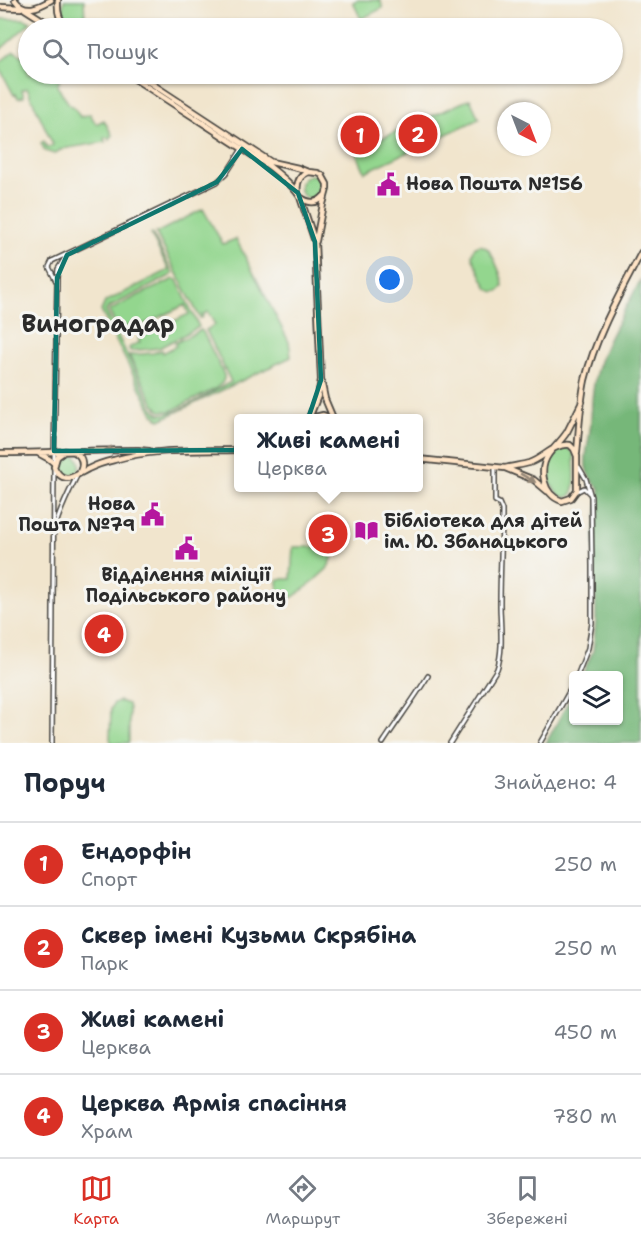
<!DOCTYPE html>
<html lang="uk">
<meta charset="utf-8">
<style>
:root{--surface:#fff;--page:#f6f6f7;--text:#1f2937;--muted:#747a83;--line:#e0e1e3;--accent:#d93025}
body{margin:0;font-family:"Shantell Sans",sans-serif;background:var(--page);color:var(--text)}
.controls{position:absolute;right:18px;bottom:18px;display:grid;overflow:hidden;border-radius:6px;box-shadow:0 2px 4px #0004}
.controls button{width:54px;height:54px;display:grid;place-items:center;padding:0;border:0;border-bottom:2px solid var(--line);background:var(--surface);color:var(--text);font:30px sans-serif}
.compass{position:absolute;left:497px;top:102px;width:54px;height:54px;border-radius:50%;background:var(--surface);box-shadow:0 2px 4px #0004;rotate:138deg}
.you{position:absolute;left:390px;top:280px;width:21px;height:21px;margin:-15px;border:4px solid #fff;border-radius:50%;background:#1a73e8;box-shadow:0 0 0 9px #1a73e833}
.badge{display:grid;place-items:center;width:39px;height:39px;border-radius:50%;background:var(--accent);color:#fff;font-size:20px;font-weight:700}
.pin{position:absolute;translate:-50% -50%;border:3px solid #fff;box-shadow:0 2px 6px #0006}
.popup{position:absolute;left:234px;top:414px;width:189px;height:78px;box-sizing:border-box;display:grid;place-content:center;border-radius:6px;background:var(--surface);filter:drop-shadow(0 2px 4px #0005);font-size:20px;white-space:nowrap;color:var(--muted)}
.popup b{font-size:22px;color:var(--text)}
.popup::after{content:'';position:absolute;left:50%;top:100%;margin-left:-12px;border:12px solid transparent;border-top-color:var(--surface)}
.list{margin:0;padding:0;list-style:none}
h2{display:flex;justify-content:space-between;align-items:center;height:78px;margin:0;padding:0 24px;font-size:26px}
h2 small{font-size:20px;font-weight:400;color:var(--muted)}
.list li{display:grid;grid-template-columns:39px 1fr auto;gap:18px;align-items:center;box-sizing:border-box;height:84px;padding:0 24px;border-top:2px solid var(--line)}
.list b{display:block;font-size:22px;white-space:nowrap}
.list p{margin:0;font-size:20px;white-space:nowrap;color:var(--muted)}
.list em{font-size:20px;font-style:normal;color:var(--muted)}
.icon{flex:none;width:33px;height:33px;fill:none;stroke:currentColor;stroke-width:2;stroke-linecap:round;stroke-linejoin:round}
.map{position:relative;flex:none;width:641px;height:743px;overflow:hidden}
.search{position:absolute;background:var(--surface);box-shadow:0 2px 4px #0004;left:18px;right:18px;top:18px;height:66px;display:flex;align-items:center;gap:15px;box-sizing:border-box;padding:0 21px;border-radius:33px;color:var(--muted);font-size:22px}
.sheet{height:414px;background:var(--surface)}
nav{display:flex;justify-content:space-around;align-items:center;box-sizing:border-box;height:84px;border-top:2px solid var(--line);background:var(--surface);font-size:16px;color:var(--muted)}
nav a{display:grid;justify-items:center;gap:3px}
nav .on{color:var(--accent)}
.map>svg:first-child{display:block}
</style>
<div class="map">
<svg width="641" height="743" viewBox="0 0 641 743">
<rect width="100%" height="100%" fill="#f6f6f2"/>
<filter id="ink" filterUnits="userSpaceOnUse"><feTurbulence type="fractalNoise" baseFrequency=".0167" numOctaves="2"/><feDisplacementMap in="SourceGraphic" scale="12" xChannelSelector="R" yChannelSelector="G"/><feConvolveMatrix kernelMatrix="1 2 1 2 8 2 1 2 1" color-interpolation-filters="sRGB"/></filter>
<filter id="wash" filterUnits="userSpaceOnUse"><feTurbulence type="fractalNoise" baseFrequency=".008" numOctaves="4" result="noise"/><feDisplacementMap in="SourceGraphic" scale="24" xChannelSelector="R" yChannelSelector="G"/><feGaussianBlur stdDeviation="1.35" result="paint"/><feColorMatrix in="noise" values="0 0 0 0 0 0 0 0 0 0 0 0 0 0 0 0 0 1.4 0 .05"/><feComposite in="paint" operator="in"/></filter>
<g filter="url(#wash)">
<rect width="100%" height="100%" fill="#f1e5cd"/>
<path fill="#93d68e" stroke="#5f805c" stroke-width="1.5" d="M64 0H84L85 20 90 28H75C64 21 61 13 64 0Z
M357 0H380L383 8 361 19 353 2Z
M0 19H24L31 22 0 50Z
M14 51 28 60V74H50L60 80 57 86 69 104 74 107 80 117 90 114 96 124 104 120 112 135 109 140 108 137 104 138 105 142 62 149 54 154 45 151 41 143 44 141 47 148 53 145 27 88 22 90 24 97 18 98 16 94 14 95 0 69V62Z
M470 99 479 119 365 172 355 150Z
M300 187a12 12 0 1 1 24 0a12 12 0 1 1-24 0Z
M203 209 223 244 236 239 289 342 291 357 160 420 153 414 101 311 105 302 169 270 151 235 152 234 173 273 172 275 108 308 106 311 152 406 159 414C177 416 214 390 231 382L206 330 215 325 208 312 202 315 203 317 200 318 156 233Z
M480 245C482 246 484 246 485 247 492 251 503 278 503 286 499 293 494 293 488 289L473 259 472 255 474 248Z
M174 279 177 280 199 327 159 348 130 351 129 348 130 347 140 342 138 338 189 314 185 305 134 329 132 325 118 330 109 311 139 295Z
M201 330 203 332 224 375V379L222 383 215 389 171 411H160L154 404 129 355 153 353 162 350 163 353 176 346 175 343Z
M566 447 572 451 574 455C574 465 576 478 574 488 568 515 535 477 554 454 558 450 560 448 566 447Z
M58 465a11 11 0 1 1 22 0a11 11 0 1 1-22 0Z
M293 547H338L327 569 308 586 293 597H278V579H291Z
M119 701 128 704 129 709V742L127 743H112L110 739 111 709 114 703Z"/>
<path fill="#76b779" stroke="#507152" stroke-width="1.5" d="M641 279V743H546L573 693 574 720H618V676L582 675 593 651 596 619 594 533 600 489C578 470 587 456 590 430 592 415 591 400 594 384 598 352 626 309 641 279Z"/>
</g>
<g filter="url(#ink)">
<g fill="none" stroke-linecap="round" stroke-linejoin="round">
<defs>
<path id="street" d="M52 261 217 182 226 174 242 149
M52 261 49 267 56 281
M54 460 57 278 58 269 66 256
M578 491 584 488 589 493
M55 528C60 509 68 494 77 476
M577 676 588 648 592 623V566L591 497 586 479 579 467
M52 743 54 469
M383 743C398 720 414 699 428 676
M450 743 497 669C504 649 500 624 500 604 500 572 502 541 502 510L499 503 495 501V468
M540 743 574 683"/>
<path id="secondary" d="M15 0C25 14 39 7 51 0
M58 0C57 13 59 20 68 28
M0 7 21 8
M25 9 55 28
M127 74 269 166C280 175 293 185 300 197L315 242 321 380 325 399 333 418
M137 74 271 162 298 168 308 172 318 173 322 175 327 184V189L323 204 316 241
M298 193C296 183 299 176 308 172
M300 197C309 204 317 204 324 196
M309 418 318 396 321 380
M311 418 323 415 331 418
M65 451 57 457 54 467C64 487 75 475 88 469 96 465 105 462 114 460 154 448 197 451 238 450
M74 452C82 456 84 463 80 472
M0 453C46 453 92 450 138 450L149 451
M38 453 49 459 55 464
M577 453C579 429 580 404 585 380 596 335 620 294 641 253
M418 459 505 468 534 480 547 491
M505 468C513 466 522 465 529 463 544 458 554 443 570 445L574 449 577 456V490L571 498 562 501C543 495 538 469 549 454 555 446 562 440 567 432 572 422 577 412 582 402"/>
</defs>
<use href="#street" stroke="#494743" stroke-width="6"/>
<use href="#secondary" stroke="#494743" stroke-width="8"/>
<use href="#street" stroke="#fff" stroke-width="3"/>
<use href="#secondary" stroke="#ffe4c6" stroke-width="4.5"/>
</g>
<defs><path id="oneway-solid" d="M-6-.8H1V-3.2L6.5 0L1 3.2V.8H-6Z" transform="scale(1.5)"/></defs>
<g fill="#958878">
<use href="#oneway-solid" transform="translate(113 450) rotate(179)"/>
<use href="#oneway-solid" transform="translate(528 478) rotate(29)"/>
</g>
</g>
<path fill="none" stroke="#0f766e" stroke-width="4.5" stroke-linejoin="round" d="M242 149 298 193 315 242 321 380 306 425 260 450 54 451 57 278 67 255 217 182Z"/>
<defs>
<symbol id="civic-bare" viewBox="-9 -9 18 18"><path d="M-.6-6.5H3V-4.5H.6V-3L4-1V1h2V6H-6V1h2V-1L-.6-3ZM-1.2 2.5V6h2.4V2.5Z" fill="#b5179e" stroke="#f6f6f2" stroke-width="2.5" paint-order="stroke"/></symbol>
<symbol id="library-bare" viewBox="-9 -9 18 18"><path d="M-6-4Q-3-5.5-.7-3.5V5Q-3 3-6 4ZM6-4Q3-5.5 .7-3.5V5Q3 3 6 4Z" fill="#b5179e" stroke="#f6f6f2" stroke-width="2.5" paint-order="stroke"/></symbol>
</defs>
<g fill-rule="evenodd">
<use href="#civic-bare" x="372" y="168" width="33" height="33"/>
<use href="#civic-bare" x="136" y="498" width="33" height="33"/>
<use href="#library-bare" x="350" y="514" width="33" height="33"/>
<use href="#civic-bare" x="170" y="532" width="33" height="33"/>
</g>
<g text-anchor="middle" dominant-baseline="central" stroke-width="6" stroke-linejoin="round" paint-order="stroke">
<g font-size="18" font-weight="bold" fill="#2b2b2b" stroke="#f6f6f2" text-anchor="start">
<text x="406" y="184">Нова Пошта №156</text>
<text x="135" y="504" text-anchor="end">Нова<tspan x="135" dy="21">Пошта №79</tspan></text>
<text x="384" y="521">Бібліотека для дітей<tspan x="384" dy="21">ім. Ю. Збанацького</tspan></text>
<text x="186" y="575" text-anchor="middle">Відділення міліції<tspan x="186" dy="21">Подільського району</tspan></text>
</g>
<g font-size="24" font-weight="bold" fill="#2b2b2b" stroke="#f6f6f2">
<text x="98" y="324">Виноградар</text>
</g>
</g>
</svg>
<div class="controls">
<button><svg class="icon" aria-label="layers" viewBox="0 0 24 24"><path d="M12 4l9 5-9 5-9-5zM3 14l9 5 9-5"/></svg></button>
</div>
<svg class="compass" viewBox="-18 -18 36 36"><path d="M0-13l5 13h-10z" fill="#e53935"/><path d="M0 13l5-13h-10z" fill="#747a83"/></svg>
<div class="you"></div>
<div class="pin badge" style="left:360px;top:135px">1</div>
<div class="pin badge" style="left:418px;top:134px">2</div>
<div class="pin badge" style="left:328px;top:534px">3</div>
<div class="popup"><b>Живі камені</b>Церква</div>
<div class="pin badge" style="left:104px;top:634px">4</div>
<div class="search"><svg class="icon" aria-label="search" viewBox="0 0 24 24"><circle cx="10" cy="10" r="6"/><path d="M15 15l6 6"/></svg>Пошук</div>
</div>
<section class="sheet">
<h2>Поруч<small>Знайдено: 4</small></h2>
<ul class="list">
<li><span class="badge">1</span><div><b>Ендорфін</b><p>Спорт</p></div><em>250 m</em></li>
<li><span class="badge">2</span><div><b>Сквер імені Кузьми Скрябіна</b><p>Парк</p></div><em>250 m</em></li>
<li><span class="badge">3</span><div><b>Живі камені</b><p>Церква</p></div><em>450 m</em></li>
<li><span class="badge">4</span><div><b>Церква Армія спасіння</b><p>Храм</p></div><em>780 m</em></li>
</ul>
</section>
<nav>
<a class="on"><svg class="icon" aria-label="map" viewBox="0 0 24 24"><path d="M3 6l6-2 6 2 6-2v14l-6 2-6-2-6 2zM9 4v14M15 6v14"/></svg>Карта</a>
<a><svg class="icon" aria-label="directions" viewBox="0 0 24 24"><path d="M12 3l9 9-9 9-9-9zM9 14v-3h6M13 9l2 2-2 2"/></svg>Маршрут</a>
<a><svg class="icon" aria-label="saved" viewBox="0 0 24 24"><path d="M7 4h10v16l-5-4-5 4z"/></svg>Збережені</a>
</nav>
